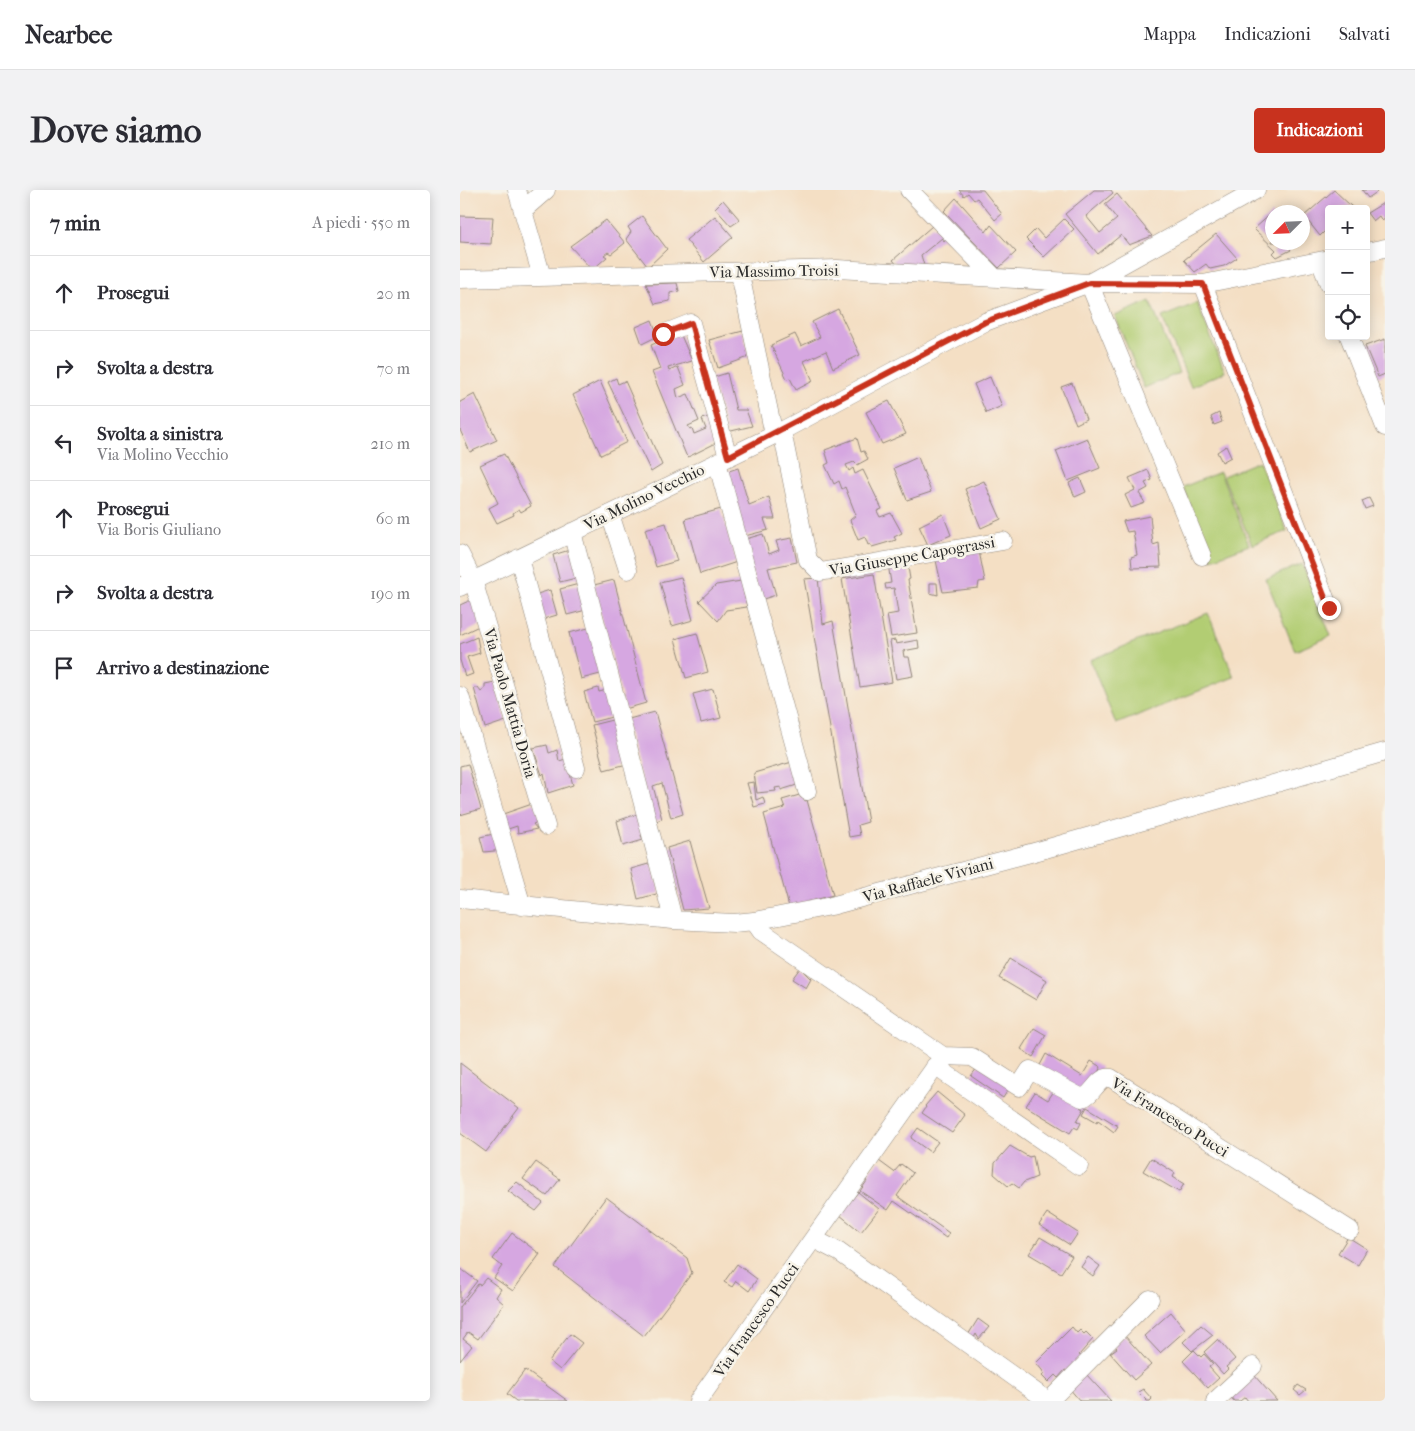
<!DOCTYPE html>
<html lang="it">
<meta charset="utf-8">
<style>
:root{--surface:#fff;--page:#f2f2f3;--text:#2b2b33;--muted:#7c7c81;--line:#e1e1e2;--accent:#c8321e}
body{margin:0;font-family:"IM FELL French Canon",serif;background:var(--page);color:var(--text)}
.controls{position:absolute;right:15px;top:15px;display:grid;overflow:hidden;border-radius:5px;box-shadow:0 2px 12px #0003}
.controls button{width:45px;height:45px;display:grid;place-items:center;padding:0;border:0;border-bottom:1px solid var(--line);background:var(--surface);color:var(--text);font:25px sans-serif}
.compass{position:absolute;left:805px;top:15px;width:45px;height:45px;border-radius:50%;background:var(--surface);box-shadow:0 2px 12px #0003;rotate:246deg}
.stop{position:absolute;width:15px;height:15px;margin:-11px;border:4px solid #c8321e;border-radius:50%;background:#fff}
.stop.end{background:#c8321e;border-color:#fff;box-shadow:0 1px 5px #0008}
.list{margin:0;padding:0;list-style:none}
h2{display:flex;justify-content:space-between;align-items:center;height:65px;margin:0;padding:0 20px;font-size:21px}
h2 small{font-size:16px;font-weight:400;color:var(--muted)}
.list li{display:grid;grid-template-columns:32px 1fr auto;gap:15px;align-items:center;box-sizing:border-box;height:75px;padding:0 20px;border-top:1px solid var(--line)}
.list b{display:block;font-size:19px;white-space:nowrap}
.list p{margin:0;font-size:16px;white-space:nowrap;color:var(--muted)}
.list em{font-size:16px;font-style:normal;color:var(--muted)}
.icon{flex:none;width:28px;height:28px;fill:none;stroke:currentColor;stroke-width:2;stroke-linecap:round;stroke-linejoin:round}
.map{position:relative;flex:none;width:925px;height:1211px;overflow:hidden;border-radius:5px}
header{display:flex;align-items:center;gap:30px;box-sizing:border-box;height:70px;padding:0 25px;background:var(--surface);border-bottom:1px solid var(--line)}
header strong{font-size:24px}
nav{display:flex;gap:28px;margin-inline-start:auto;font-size:18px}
.intro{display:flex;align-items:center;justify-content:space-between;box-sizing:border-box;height:120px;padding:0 30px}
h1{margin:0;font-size:35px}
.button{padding:12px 22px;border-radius:5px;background:var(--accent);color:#fff;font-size:18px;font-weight:700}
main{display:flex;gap:30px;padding:0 30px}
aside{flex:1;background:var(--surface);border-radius:5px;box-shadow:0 2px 12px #0003}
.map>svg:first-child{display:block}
</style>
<header>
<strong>Nearbee</strong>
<nav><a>Mappa</a><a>Indicazioni</a><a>Salvati</a></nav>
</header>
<div class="intro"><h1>Dove siamo</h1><a class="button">Indicazioni</a></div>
<main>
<aside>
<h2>7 min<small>A piedi · 550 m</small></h2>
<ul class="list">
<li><svg class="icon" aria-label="ahead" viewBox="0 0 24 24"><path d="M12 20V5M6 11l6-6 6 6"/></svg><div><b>Prosegui</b></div><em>20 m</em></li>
<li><svg class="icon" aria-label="right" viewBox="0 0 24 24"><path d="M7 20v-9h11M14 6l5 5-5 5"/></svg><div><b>Svolta a destra</b></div><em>70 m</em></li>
<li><svg class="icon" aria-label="left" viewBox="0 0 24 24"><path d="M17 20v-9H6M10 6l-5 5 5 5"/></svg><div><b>Svolta a sinistra</b><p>Via Molino Vecchio</p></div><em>210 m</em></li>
<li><svg class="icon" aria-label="ahead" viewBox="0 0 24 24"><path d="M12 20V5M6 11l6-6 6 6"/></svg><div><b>Prosegui</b><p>Via Boris Giuliano</p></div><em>60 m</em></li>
<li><svg class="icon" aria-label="right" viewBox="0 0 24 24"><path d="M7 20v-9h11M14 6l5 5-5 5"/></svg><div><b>Svolta a destra</b></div><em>190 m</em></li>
<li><svg class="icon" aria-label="arrive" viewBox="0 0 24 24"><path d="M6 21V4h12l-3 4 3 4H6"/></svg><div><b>Arrivo a destinazione</b></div></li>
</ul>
</aside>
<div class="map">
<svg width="925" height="1211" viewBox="0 0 925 1211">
<rect width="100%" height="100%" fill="#f7f3e8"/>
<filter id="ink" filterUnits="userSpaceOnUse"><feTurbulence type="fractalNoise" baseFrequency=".02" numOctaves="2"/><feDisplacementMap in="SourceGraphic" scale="10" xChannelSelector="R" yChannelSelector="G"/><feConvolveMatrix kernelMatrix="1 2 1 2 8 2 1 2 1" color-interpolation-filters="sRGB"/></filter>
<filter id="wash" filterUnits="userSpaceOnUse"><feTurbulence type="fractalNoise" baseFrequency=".0096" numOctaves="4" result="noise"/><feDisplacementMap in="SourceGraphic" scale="20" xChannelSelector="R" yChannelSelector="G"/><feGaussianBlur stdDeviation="1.12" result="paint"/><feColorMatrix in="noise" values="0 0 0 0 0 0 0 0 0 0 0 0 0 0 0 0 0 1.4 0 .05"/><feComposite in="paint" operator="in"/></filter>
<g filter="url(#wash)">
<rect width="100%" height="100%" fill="#f4dfc4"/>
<path fill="#b2cd73" stroke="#6e7c4f" d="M690 111 719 183 684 198 655 126Z
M737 113 765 182 731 197 702 127Z
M799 271 827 341 792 355 763 286Z
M760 282 789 355 752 369 723 297Z
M842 374 871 446 835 461 806 389Z
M748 423 774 487 656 534 630 470Z"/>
<g id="blocks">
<path fill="#d6a7e1" d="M499 0H523L542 24 535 30 517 8 514 10 508 3 504 6Z
M634 0H651L653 3 626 26 640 43 657 29 645 14 657 4 692 46 669 55 661 45 638 64 605 24Z
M874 0 892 17 869 19V43L866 40 860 46 844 26Z
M902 0H915L917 2 908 8Z
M496 8 526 42 531 35 556 62 539 78 484 21Z
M263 10 280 30 271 36 255 18Z
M925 12V27L922 31 919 26 913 31 907 23Z
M812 23V52H833L828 56 831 60 817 67 813 63 816 60 794 39Z
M0 26 33 27 31 54 0 52Z
M182 26 207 59 188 77 166 49 171 42 168 37Z
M255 26 273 47 244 72 226 50Z
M604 29 614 39 584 67 566 49 576 39 584 48Z
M146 30 165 53 151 64 148 62 144 65 147 67 132 80 110 56Z
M472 36 490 47 484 51 482 48 461 65 465 79 438 76 433 70Z
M756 44 777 68 764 76 750 79 746 74 735 82 724 70Z
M217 93 219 101 210 103V111L195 114 186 94Z
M378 119 400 165 373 178 366 161 344 171 353 191 336 200 330 188 327 189 311 155 335 144 341 156 360 147 352 132Z
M192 130 198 146 182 154 176 137Z
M283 141 289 167 258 178 249 150Z
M220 143 232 171 208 178 209 181 218 177 225 195 216 199 217 204 218 208 228 204 239 231 228 236 230 239 232 238 234 244 246 239 242 229 250 226 260 251 228 267 226 265 192 182 200 179 191 155Z
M925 149V184L918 187 905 156Z
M267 183 276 220H286L292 236 267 242 251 188Z
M530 187 542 216 526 223 514 194Z
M156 188 158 194 165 191 202 275 191 282 148 192Z
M140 191 167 252 141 265 113 205Z
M612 193 626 229 616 234 601 197Z
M15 204 37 250 10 262 0 240V212Z
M429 211 446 244 422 254 406 222Z
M759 223 762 232 754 235 751 227Z
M397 248 401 262 404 261 408 269 397 275 394 272 386 275 389 281 393 278 395 284 403 280 422 319 417 321 420 327 431 323 442 343 434 347 436 350 412 357 410 354 408 355 405 347 398 350 390 330 396 325 385 297 382 299 379 291 374 294 365 275 369 273 365 260Z
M627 248 640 278 608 291 596 261Z
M766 256 771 267 762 272 757 262Z
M44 264 71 316 61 322 59 319 53 323 54 325 37 333 29 318 38 313 20 275Z
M458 267 471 302 447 310 434 278Z
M278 278 289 315 309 307 315 329H304L308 340 281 347 266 282Z
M688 280 692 290 685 293 688 298 679 303 685 313 671 318 665 305 675 300 669 288Z
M620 288 626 302 615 307 609 293Z
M524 291 541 329 521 338 505 299Z
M909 308 913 316 905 319 902 311Z
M261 319 277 372 240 384 225 329Z
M483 324 491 345 468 355 459 336Z
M690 326 693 355 699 353 701 377 672 378 671 367 677 365 673 341 667 342 663 331Z
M206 333 217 371 196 377 185 339Z
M303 344 309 364 319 360 316 351 332 348 337 372 308 378 316 405 300 410 282 350Z
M113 359 120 387 100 392 93 365Z
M519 361 525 391 519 392 518 398 483 402 475 366Z
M447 371 450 389 448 390 457 443 431 447 427 425 438 423 434 398 426 399 425 394 431 393 428 374Z
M414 384 432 492 400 497 382 389Z
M221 387 233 430 212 436 200 392Z
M358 388 363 434 373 431 408 632 398 635 400 645 389 647 344 389Z
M154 390 186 513 165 519 134 395Z
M281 391 287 417 266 420 258 431 239 411 256 395Z
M470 393H477L478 405 470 403Z
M119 394 126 420 107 425 100 399Z
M90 400 97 425 80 430 74 405Z
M13 409 21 435 0 445V415Z
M132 437 144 483 121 489 109 443Z
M237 443 248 482 226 488 215 449Z
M17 447 20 463 7 467 13 484 5 487 0 470V454Z
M435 450 436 454 458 450 459 458 443 461 444 467H449L453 486 436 489 430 451Z
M35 492 46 531 25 538 14 498H18L21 502 25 499V494Z
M138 498 139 502 147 500 152 527 132 532 124 502Z
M253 499 261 528 241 533 233 504Z
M195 522 223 624 211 628 202 593 193 596 202 629 193 632 165 530Z
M156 529 167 574 144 580 132 535Z
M87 555 89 563 97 560 99 571 106 569 113 595 88 603 84 583 82 585 73 558Z
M332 572 340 594 321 600V597L315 598 316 601 297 603 294 583Z
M8 574 21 619 0 625V576Z
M294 592 296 610 303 607 305 614 294 617 287 593Z
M343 604 345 611 347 610 373 705 329 717 304 624 325 618 322 610Z
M75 613 80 631 73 634 77 639 58 643 57 636 48 639 43 624Z
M180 623 185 644 181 645 183 650 163 656 157 631Z
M38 643 44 660 24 662 20 647Z
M230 651 233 662 249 718 223 720 207 658Z
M192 673 200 703 178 709 171 679Z
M551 768 587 790 576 810 539 788Z
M340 778 351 789 346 798 332 789Z
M574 838 586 845 573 867 561 859Z
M586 864 622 886 631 871 641 877 625 904 579 877Z
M0 873 59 918 26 962 0 943Z
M520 874 551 895 543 908 511 886Z
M594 901 624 919 617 931 621 933 618 939 614 937 610 943 566 916 575 902 588 910Z
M477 902 505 925 492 943 462 923 466 917 465 916Z
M627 917 658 936 654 942 638 930 637 932 623 924Z
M458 938 478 952 470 962 451 948Z
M550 956 569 967 573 966 577 987 564 992 559 998 552 993 548 996 534 984 535 973Z
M691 968 715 983 713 987 724 994 719 1002 683 981Z
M419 971 434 982 441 974 453 983 437 1006 489 1043 486 1048 434 1011 428 1020 400 1001 407 991 404 989Z
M76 972 100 989 87 1006 63 989Z
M57 992 83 1013 76 1021 48 1001Z
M398 1002 419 1019 401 1042 380 1025Z
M146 1007 227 1068 232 1083 184 1146 95 1077Z
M587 1023 618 1043 610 1055 579 1035Z
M52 1043 80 1064 53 1101 34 1088 42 1076 33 1069Z
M580 1047 612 1066 601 1083 569 1064Z
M888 1047 907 1059 898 1075 878 1063Z
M628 1067 640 1076 633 1086 621 1077Z
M277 1074 297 1089 289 1101 276 1091 272 1097 264 1092Z
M0 1078 17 1091 0 1113Z
M26 1088 41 1099 36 1107 44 1114 18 1149 8 1142 3 1149 12 1156 0 1171V1117L18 1094 20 1095Z
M711 1122 726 1140 700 1163 684 1146Z
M518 1129 529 1137 519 1149 516 1144 513 1150 508 1145Z
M741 1135 753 1145 732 1161 723 1152Z
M612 1137 617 1143 620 1140 624 1144 626 1142 633 1149 619 1165 622 1167 607 1181 605 1180 598 1188 595 1185 588 1192 582 1186 584 1184 582 1180 576 1173Z
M110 1144 122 1153 100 1180 89 1171Z
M664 1145 691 1175 674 1190 650 1163 657 1158 654 1155Z
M758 1149 775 1169 766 1177 768 1179 763 1184 744 1162Z
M734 1160 741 1167 744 1164 753 1174 749 1177 759 1188 748 1198 723 1171Z
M65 1180 108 1211H56L47 1204Z
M625 1183 651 1211H620L609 1198Z
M793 1184 817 1211H788L785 1207 780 1211H774L769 1205Z
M838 1195 846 1200 840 1205 834 1200Z
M683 1199 692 1209 690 1211H687L678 1202Z"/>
</g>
</g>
<g filter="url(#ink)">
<use href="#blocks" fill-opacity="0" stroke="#908578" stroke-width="1"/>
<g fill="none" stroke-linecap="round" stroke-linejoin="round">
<defs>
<path id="minor" d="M57 0 82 87
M449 0 533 86
M63 20 86 0
M906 62 925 58
M860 71 869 94
M0 89 377 79 629 93 743 94 869 69
M281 89 314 245
M629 93 742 366
M743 94 869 418
M203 144 231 133 268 267
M889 146 925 237
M322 241 348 370 360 382 543 351
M257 272 347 601
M150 324 168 380
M112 342 211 721
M0 364 13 390 86 636
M59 368 116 578
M0 397 314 245 525 132 629 93 796 0
M0 506 62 716
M0 709 213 730 274 733 294 731 371 716 578 661 925 562
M483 866 512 867 559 897 570 880 622 908C634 905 637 886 651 888L890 1040
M475 876 619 976
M354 1049 379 1062 588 1211
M238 1211 483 866 301 741 294 731
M589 1211 690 1109
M755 1211 793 1176"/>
</defs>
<use href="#minor" stroke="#908578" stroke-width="19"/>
<use href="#minor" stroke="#fff" stroke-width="18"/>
</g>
</g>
<g fill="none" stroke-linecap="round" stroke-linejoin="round" filter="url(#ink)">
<path stroke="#c8321e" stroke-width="6" d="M203 144 231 133 268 267 525 132 629 93 743 94 869 418"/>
</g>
<g text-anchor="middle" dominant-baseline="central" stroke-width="5" stroke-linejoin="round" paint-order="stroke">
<g font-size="16" fill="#2b2b2b" stroke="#f7f3e8">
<text transform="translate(314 81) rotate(-1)">Via Massimo Troisi</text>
<text transform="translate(184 307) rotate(-26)">Via Molino Vecchio</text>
<text transform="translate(452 366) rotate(-10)">Via Giuseppe Capograssi</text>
<text transform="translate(50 513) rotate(74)">Via Paolo Mattia Doria</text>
<text transform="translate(468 690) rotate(-15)">Via Raffaele Viviani</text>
<text transform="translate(710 927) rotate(32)">Via Francesco Pucci</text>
<text transform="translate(296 1130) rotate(-55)">Via Francesco Pucci</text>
</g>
</g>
</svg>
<div class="controls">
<button>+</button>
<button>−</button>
<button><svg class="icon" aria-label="locate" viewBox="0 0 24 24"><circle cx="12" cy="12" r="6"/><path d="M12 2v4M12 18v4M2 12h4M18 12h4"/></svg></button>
</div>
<svg class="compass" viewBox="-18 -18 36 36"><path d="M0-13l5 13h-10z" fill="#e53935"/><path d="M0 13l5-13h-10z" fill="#7c7c81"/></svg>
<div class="stop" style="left:203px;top:144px"></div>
<div class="stop end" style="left:869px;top:418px"></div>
</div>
</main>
